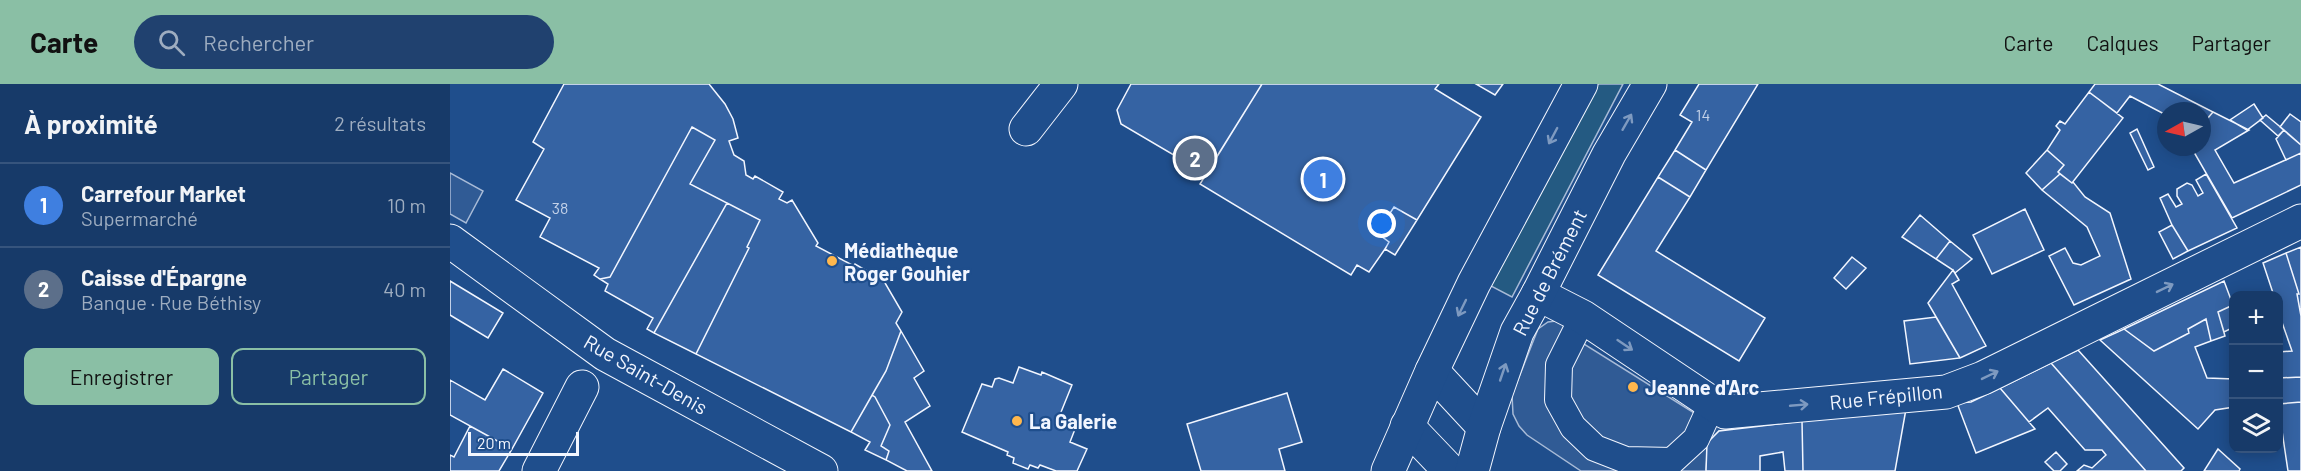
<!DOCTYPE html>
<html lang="fr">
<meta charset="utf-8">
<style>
:root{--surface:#173a69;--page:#20416f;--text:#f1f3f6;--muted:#9eadc0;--line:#36547d;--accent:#8abfa5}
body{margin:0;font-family:Barlow,sans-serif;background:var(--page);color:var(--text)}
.controls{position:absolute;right:18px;bottom:18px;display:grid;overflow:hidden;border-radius:12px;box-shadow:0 3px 15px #0003}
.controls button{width:54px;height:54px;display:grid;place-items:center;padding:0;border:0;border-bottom:2px solid var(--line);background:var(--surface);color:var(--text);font:30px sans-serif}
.compass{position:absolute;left:1707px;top:18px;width:54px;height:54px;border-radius:50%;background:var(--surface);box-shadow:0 3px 15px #0003;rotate:262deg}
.scale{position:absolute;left:18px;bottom:15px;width:111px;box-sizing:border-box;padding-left:6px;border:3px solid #f2f6ff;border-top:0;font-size:16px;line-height:21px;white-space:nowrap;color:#f2f6ff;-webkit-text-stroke:4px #1f4e8c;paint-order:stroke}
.you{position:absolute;left:932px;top:140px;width:21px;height:21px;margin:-15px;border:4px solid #fff;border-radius:50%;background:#1a73e8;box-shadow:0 0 0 9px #1a73e833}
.badge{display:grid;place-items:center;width:39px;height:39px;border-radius:50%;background:var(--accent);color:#fff;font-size:20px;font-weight:700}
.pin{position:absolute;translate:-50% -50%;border:3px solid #fff;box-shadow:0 2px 6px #0006}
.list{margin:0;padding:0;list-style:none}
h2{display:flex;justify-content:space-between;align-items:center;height:78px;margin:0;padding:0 24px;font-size:26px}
h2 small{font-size:20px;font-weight:400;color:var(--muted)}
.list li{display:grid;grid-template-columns:39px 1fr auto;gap:18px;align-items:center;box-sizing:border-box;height:84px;padding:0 24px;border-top:2px solid var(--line)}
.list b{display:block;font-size:22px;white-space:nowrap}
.list p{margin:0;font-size:20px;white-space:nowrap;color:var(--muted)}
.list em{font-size:20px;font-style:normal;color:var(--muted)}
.actions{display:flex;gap:12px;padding:18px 24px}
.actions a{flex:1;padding:14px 0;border:2px solid var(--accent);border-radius:12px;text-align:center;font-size:21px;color:var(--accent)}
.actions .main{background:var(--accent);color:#111}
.icon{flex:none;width:33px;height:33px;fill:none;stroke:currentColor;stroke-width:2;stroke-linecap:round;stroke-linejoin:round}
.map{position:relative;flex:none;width:1851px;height:387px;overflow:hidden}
header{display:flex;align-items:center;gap:36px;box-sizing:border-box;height:84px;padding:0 30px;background:var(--accent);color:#111}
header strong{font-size:28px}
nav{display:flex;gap:33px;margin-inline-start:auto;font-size:21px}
.search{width:420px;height:54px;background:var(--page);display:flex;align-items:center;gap:15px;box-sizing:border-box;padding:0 21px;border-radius:33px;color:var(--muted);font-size:22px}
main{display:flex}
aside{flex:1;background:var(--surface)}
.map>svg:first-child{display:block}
</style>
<header>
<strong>Carte</strong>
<div class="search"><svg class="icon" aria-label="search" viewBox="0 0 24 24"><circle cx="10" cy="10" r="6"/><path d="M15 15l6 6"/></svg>Rechercher</div>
<nav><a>Carte</a><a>Calques</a><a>Partager</a></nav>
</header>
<main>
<aside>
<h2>À proximité<small>2 résultats</small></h2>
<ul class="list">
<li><span class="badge" style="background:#3f7fe0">1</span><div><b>Carrefour Market</b><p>Supermarché</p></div><em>10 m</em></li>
<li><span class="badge" style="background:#5c6f8a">2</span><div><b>Caisse d'Épargne</b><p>Banque · Rue Béthisy</p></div><em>40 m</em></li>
</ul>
<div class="actions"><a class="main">Enregistrer</a><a>Partager</a></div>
</aside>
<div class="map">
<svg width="1851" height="387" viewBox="0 0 1851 387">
<rect width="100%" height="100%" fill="#1f4e8c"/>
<path fill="#245a82" stroke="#a8bbd7" stroke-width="1.5" d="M1144 0H1173L1062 213 1039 201Z"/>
<path fill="#305b95" stroke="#a8bbd7" stroke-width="1.5" d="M0 89 33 107 16 139 0 130Z
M1114 236 1129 257 1249 332 1282 337 1283 345 1269 347 1258 359 1256 387H1131L1077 351 1069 342 1063 330 1062 311 1088 245 1098 238Z"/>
<path fill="#3563a3" stroke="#f2f6ff" stroke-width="1.5" d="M114 0H259L275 20 283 35 288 54 279 57 284 71 294 77 296 91 303 95 305 92 333 108 329 115 337 119 342 116 368 159 366 162 404 182 405 180 429 194 431 192 452 228 446 239 451 247 436 287 401 348 246 270 299 164 297 163 310 136 240 100 265 56 242 43 160 193 150 195 144 191 149 184 90 153 100 134 66 116 94 65 83 58Z
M681 0H812L756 90 671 40 667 26Z
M812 0H989L985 5 1031 33 967 136 944 123 927 149 939 158 935 165 919 188 907 181 901 191 750 100Z
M1026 0H1053L1045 11Z
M1249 0H1308L1256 86 1225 66 1242 38 1230 31Z
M1645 0H1708L1763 28 1752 41V27H1716V31L1680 12 1667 29 1639 8Z
M1639 8 1673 34 1622 99 1608 88 1614 81 1597 66 1610 46 1606 42 1610 37 1615 40Z
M1804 20 1813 34 1797 46 1780 36Z
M1763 28 1799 46 1765 66 1784 99 1851 69V101L1782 134 1741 63H1752V41Z
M1840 30 1851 38V61L1830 43Z
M1816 31 1834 46 1828 52 1810 36Z
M242 43 265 56 240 100 277 119 204 249 197 245 203 234 155 207 158 200 150 195 160 193Z
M1687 45 1704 83 1698 86 1680 49Z
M1834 46 1851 61V69L1836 76 1826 55Z
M1225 66 1256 86 1240 113 1208 93Z
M1597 66 1614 81 1608 88 1610 90 1592 106 1576 89Z
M1610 90 1622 99 1623 98 1635 113 1660 129 1681 195 1624 221 1599 172 1615 164 1623 179 1631 181 1650 172 1637 143 1592 106Z
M1756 90 1787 144 1738 167 1722 141 1710 114 1718 110 1726 123 1732 120 1727 112V105L1737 99 1742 101 1748 112 1753 109 1746 96Z
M1208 93 1240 113 1206 167 1315 234 1289 277 1148 191Z
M277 119 310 136 297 163 299 164 246 270 204 249Z
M944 123 967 136 945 171 935 165 939 158 927 149Z
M1575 125 1594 166 1542 190 1523 151Z
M1470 131 1500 157 1486 175 1452 153Z
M1722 141 1738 167 1723 175 1709 148Z
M1500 157 1522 175 1505 189 1503 186 1486 175Z
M1851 163V232L1847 210H1849L1836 169Z
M1836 169 1849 210H1847L1851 232V293L1828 294V268L1842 267 1828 227V212H1824L1813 179Z
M1402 173 1416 184 1396 205 1384 194Z
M1503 186 1509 196 1502 200 1536 262 1510 274 1478 219Z
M0 197 53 229 38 254 0 231Z
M1774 197 1783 221 1768 228 1775 252 1761 257 1756 235 1738 245 1739 249 1704 267 1674 245Z
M1784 214V243L1774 248 1768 228 1783 221 1781 215Z
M1486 233 1510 274 1460 280 1454 237Z
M1756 235 1761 257 1745 263 1757 294 1784 295V323L1765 326 1748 345 1650 256 1674 245 1704 267 1739 249 1738 245Z
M451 247 474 287 464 294 480 322 455 338 482 387H457L436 376 439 367 431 362 440 341 425 313 422 311 436 287Z
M1628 266 1734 384 1731 387H1696L1601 279Z
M1601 279 1649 334 1696 387H1627L1634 381 1642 384 1656 371 1652 366H1635L1598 324 1579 338 1550 304Z
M569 283 591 291 592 288 622 301 609 333 627 340 620 358 637 365 627 387H606L590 381 588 384 580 381 578 385 563 379 564 374 557 371 558 368 512 348 532 300 542 303 545 295 549 294 563 299Z
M53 285 93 309 62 365 0 331V296L35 316Z
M1851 293V318L1828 320V294Z
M1550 304 1585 345 1526 369 1507 319 1521 318Z
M837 309 852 358 829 365 835 387H751L737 340Z
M422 311 425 313 440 341 431 362 439 367 436 376 415 366 420 358 401 348Z
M1851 318V387H1838L1828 320Z
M1456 325 1445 387H1353L1352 337Z
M1352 337 1353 387H1335L1333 368 1310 372V387H1256L1257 359 1269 347Z
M20 342 62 365 49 387H0V371L4 373Z
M1768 365 1790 385 1789 387H1754Z
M1606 368 1617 380 1610 387H1604L1595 378Z"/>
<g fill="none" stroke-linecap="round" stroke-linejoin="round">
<defs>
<path id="pedestrian" d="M1133 233 1109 281 1108 316 1123 343 1145 364 1176 376 1222 377 1246 355 1262 320"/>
<path id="minor" d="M576 45 611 0
M0 157 155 270 371 387
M1088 210 1133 233 1275 328 1496 308 1533 294 1851 137
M89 387 132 303"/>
<path id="tertiary" d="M982 287 1034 343
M957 342 1000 387"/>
<path id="secondary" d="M938 387 982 287 1024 199 1131 0
M1022 387 1034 343 1067 248 1088 210 1159 70 1200 0"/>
</defs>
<use href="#pedestrian" stroke="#f2f6ff" stroke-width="28"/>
<use href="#minor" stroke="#f2f6ff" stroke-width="35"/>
<use href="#tertiary" stroke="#f2f6ff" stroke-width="35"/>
<use href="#secondary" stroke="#f2f6ff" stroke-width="35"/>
<use href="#pedestrian" stroke="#1f4e8c" stroke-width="26"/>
<use href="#minor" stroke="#1f4e8c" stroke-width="33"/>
<use href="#tertiary" stroke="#1f4e8c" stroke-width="33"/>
<use href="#secondary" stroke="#1f4e8c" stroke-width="33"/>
</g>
<defs><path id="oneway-shaft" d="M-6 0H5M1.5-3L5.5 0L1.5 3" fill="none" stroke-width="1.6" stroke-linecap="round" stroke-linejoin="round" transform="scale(1.5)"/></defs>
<g stroke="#7e9ac0">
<use href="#oneway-shaft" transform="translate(1177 38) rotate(-60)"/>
<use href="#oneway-shaft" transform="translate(1103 52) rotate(118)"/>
<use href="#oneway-shaft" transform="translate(1715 204) rotate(-26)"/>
<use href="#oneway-shaft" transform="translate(1012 224) rotate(116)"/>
<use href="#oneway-shaft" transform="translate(1175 261) rotate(34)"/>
<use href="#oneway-shaft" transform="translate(1053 288) rotate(-71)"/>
<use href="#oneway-shaft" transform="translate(1540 291) rotate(-26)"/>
<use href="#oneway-shaft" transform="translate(1349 321) rotate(-5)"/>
</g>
<g fill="#ffb74d" stroke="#1f4e8c" stroke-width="2">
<circle cx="382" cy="177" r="6"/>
<circle cx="1183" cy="303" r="6"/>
<circle cx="567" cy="337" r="6"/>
</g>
<g text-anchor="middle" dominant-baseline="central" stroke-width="4.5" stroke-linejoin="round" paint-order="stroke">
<g font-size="16" fill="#c3d1e8">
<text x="1253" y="30">14</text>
<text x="110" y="123">38</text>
</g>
<g font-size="20" font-weight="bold" fill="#f2f6ff" stroke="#1f4e8c" text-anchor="start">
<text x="394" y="166">Médiathèque<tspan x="394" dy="23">Roger Gouhier</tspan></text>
<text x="1195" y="303">Jeanne d'Arc</text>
<text x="579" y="337">La Galerie</text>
</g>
<g font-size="20" fill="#f2f6ff" stroke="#1f4e8c">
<text transform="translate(1099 188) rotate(-63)">Rue de Brément</text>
<text transform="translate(196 290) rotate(30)">Rue Saint-Denis</text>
<text transform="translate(1436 312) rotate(-6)">Rue Frépillon</text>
</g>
</g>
</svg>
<div class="controls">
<button>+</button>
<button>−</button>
<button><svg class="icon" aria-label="layers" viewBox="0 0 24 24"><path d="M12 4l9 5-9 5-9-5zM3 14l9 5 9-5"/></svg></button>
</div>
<svg class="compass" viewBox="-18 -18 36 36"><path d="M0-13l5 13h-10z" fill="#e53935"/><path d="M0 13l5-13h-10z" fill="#9eadc0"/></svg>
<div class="scale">20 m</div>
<div class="you"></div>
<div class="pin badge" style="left:873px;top:95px;background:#3f7fe0">1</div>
<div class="pin badge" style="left:745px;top:74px;background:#5c6f8a">2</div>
</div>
</main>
